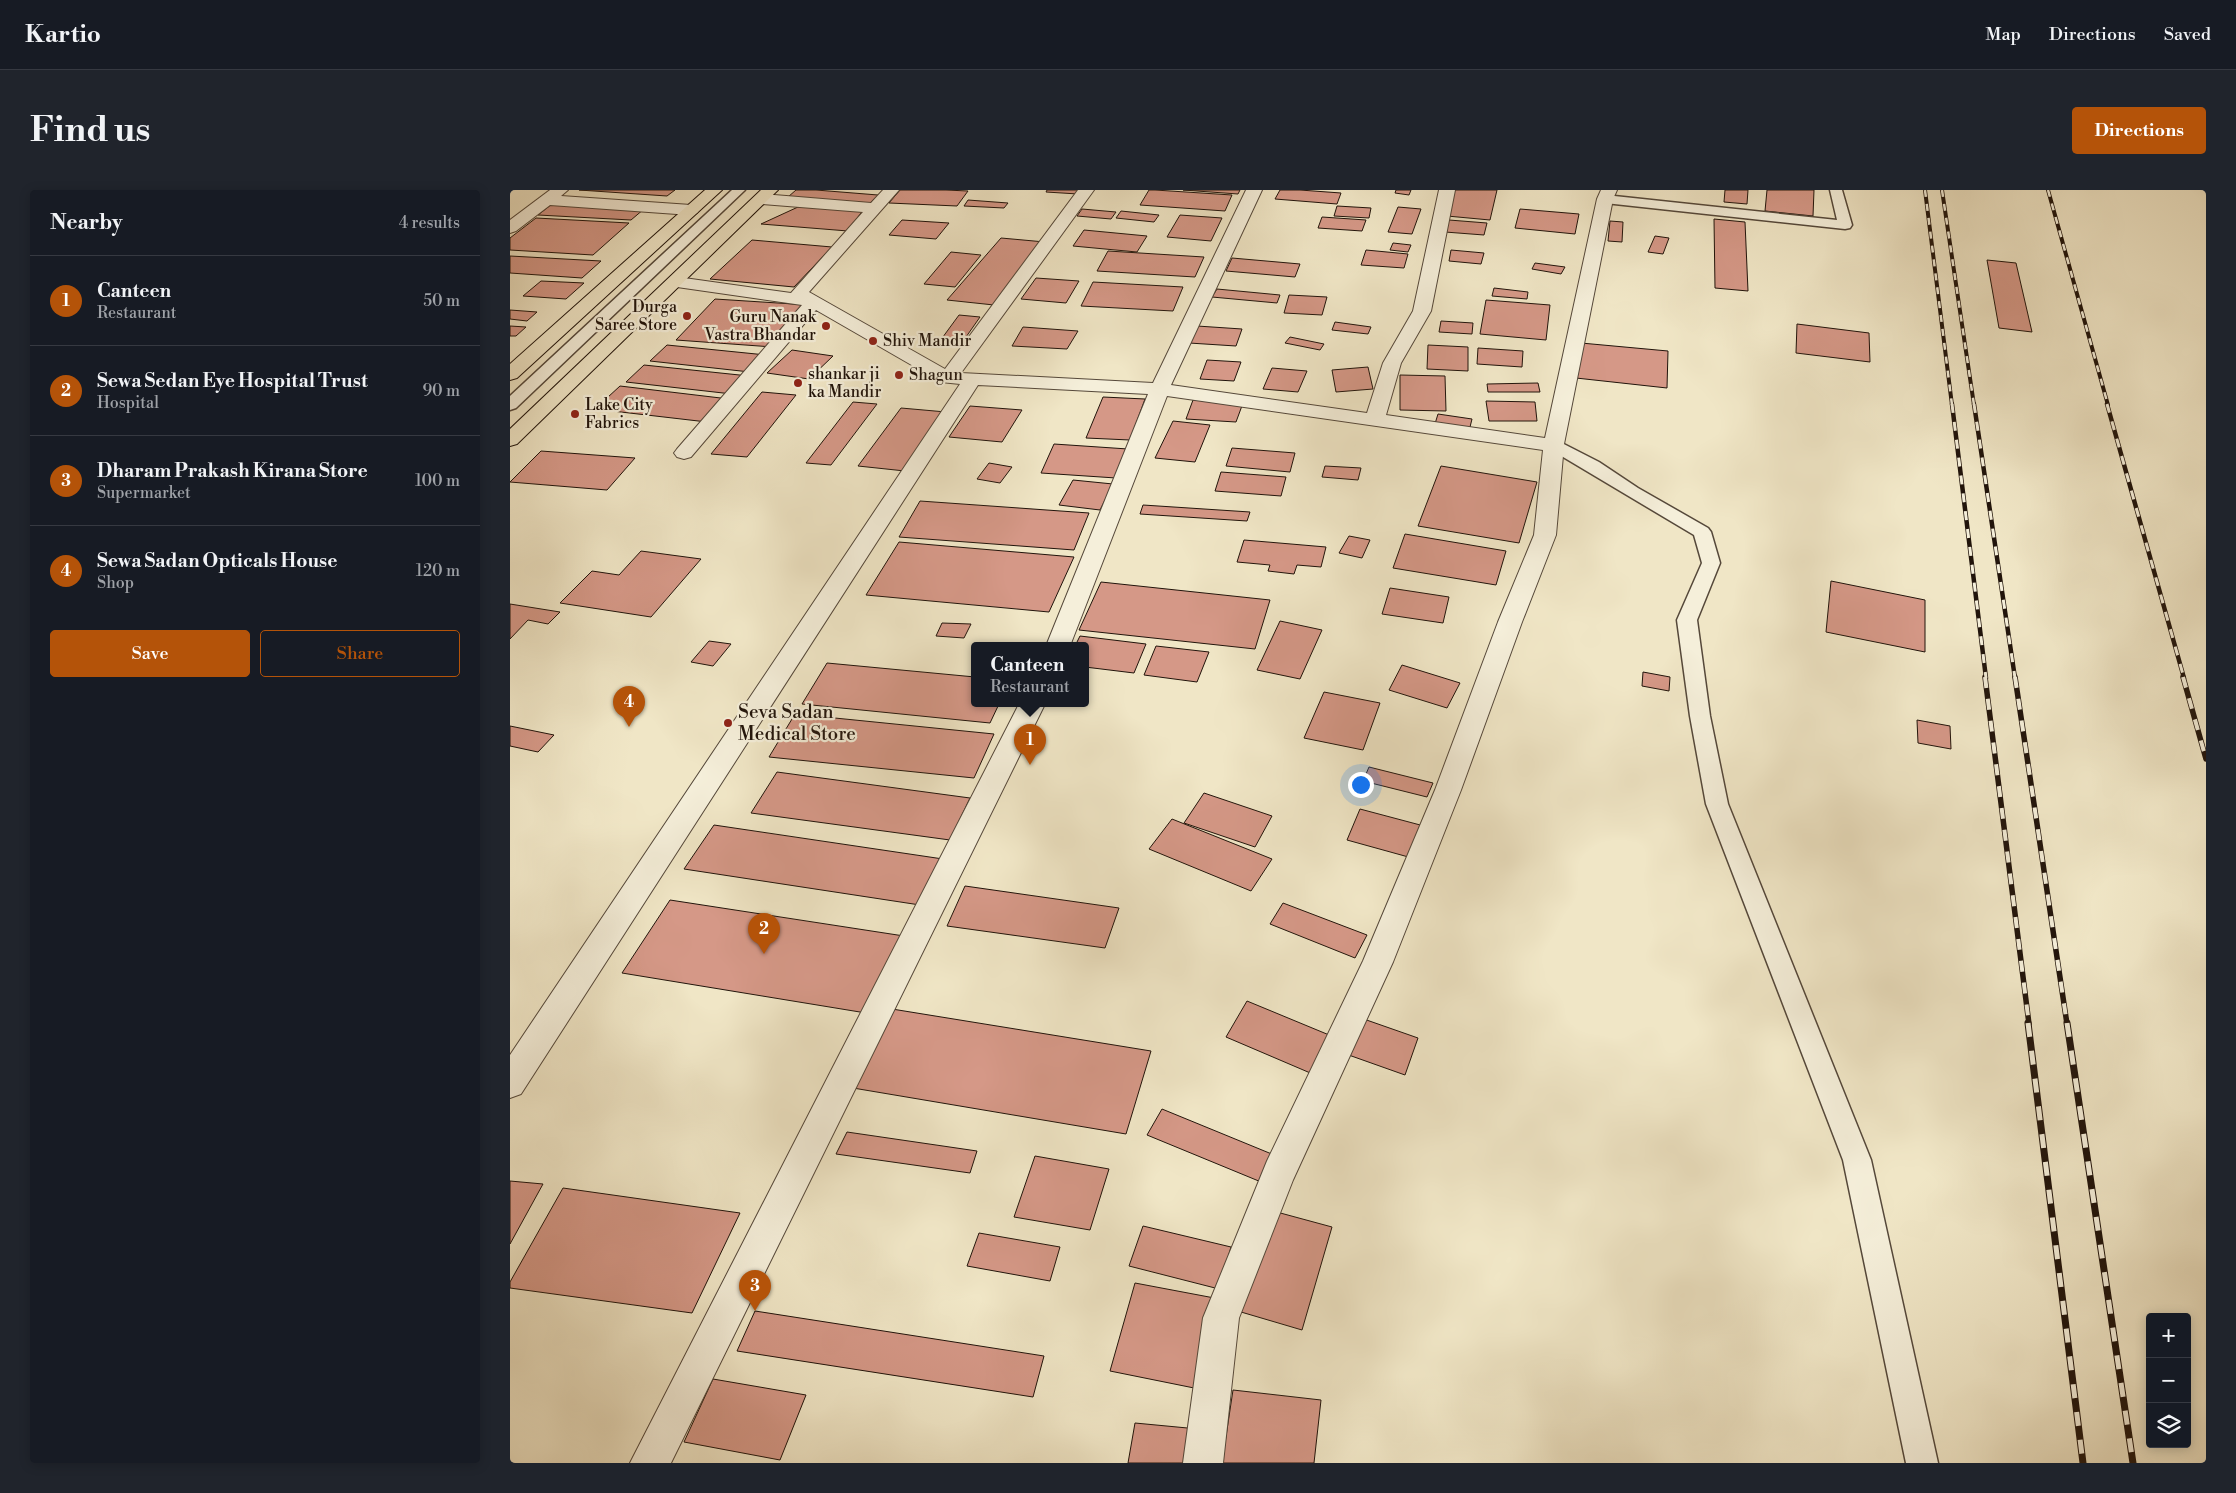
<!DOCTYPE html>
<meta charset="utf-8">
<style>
:root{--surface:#171b24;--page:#20242c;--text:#f1f3f6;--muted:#9ea1a6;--line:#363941;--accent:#b45309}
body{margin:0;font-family:"Libre Bodoni",serif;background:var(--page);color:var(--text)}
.controls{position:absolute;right:15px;bottom:15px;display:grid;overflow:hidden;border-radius:5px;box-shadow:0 2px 12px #0003}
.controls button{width:45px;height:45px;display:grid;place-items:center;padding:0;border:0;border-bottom:1px solid var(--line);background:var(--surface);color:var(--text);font:25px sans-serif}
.you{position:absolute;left:850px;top:594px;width:18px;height:18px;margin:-12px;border:4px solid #fff;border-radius:50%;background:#1a73e8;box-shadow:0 0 0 8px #1a73e833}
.badge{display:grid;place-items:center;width:32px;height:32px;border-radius:50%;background:var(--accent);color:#fff;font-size:16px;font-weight:700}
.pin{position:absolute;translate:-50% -41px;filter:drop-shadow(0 1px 2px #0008)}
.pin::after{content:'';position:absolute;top:26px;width:18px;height:15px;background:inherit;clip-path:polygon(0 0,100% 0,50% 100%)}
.popup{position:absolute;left:461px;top:452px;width:118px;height:65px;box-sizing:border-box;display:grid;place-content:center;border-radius:5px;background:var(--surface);filter:drop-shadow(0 1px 4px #0005);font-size:16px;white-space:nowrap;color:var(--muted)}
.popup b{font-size:19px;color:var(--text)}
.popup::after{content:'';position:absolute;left:50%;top:100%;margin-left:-10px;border:10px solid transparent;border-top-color:var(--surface)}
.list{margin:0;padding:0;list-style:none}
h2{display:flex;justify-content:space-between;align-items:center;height:65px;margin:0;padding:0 20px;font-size:21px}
h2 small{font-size:16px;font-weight:400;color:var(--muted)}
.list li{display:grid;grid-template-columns:32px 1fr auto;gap:15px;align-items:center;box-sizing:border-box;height:90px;padding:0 20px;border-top:1px solid var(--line)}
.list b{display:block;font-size:19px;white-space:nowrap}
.list p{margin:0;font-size:16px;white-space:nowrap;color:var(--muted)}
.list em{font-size:16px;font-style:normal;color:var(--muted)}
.actions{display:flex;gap:10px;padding:15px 20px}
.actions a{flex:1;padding:11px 0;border:1px solid var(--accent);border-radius:5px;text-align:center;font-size:18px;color:var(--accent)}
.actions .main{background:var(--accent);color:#fff}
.icon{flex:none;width:28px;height:28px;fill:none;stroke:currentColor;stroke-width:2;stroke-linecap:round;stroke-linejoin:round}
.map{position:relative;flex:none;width:1696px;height:1273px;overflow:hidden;border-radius:5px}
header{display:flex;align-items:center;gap:30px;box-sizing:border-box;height:70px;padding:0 25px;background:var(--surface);border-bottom:1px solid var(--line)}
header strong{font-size:24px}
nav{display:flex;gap:28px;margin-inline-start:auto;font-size:18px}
.intro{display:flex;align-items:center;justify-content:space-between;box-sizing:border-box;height:120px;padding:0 30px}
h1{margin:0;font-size:35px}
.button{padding:12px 22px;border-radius:5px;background:var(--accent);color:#fff;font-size:18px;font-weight:700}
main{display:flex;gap:30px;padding:0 30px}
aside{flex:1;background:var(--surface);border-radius:5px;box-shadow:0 2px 12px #0003}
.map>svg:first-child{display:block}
</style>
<header>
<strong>Kartio</strong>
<nav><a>Map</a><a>Directions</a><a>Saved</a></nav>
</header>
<div class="intro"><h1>Find us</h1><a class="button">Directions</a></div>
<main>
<aside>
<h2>Nearby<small>4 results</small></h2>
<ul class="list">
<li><span class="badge">1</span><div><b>Canteen</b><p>Restaurant</p></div><em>50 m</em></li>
<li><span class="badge">2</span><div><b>Sewa Sedan Eye Hospital Trust</b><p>Hospital</p></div><em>90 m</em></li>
<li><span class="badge">3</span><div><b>Dharam Prakash Kirana Store</b><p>Supermarket</p></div><em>100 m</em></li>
<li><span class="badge">4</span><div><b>Sewa Sadan Opticals House</b><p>Shop</p></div><em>120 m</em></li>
</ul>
<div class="actions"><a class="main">Save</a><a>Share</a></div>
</aside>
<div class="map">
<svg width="1696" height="1273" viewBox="0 0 1696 1273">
<rect width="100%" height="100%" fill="#f0e6c6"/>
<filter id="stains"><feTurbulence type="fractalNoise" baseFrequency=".004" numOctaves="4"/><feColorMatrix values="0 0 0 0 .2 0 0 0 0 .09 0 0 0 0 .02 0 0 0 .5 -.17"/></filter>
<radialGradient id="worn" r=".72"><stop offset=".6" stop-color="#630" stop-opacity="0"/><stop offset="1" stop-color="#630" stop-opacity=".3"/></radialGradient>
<path fill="#d59887" stroke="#21140b" d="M69 0H165L157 6Z
M286 0H306L368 5 360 13 278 7Z
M390 0H436L458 1 447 16 379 13Z
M537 0H570L568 4 536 2Z
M639 0H645L722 5 715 21 630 15Z
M673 0H730L728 4Z
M770 0H790L831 3 827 14 765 9Z
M886 0H901L899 5 885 3Z
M945 0H987L980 30 937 26Z
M1215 0H1238L1237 14 1214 12Z
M1257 0H1304L1303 26 1255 21Z
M458 10 498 13 494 18 454 16Z
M42 14 134 19 121 30 28 25Z
M827 16 861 18 859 28 824 26Z
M288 17 353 20 338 41 251 34Z
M888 17 911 19 902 44 878 42Z
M572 19 606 22 601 29 567 26Z
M1010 19 1069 24 1065 44 1005 38Z
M611 21 649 25 644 32 606 28Z
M670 25 712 28 701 51 657 47Z
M812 27 856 30 852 41 808 38Z
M26 28 119 33 83 65 0 60V48Z
M1204 29 1235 32 1238 101 1205 98Z
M392 30 439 33 426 49 379 45Z
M939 30 977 33 974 45 935 42Z
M1100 31 1113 32 1112 52 1098 51Z
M574 40 637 46 627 62 563 56Z
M1145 46 1159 48 1153 64 1138 62Z
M491 48 535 52 484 115 437 110Z
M242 50 322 57 284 97 200 89Z
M883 53 901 55 898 62 880 60Z
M856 60 898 64 894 78 851 75Z
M941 60 974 63 971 74 939 71Z
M598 61 694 67 685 87 587 81Z
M441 62 471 65 445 97 414 94Z
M0 66 91 71 72 88 0 83Z
M722 68 790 74 785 87 716 81Z
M1477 70 1506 73 1522 142 1489 138Z
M1025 73 1055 77 1051 84 1022 79Z
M526 88 569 91 556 113 511 109Z
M31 91 74 93 56 109 13 106Z
M583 92 673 97 663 121 571 116Z
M984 98 1018 102 1017 109 982 106Z
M707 99 770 105 767 113 702 107Z
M779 105 817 107 812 125 774 123Z
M205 109 299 115 263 157 166 150Z
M976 110 1040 115 1036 150 970 144Z
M0 120 27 122 17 131 0 129Z
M449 125 470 127 449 157 427 155Z
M931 131 963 133 962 144 929 142Z
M825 132 861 137 858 144 822 140Z
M1287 134 1359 143 1360 172 1286 163Z
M0 136 16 137 6 146H0Z
M687 136 732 139 726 156 679 153Z
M513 137 568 141 557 159 502 156Z
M780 147 814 154 810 160 775 153Z
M1071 153 1158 161 1157 198 1066 188Z
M157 155 256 165 240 182 140 171Z
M918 155 958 157V181L917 179Z
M968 158 1013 161 1012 177 967 174Z
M282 160 323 166 299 189 257 183Z
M697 170 731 172 724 191 690 189Z
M134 175 239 186 222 204 116 192Z
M858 177 863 199 826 202 822 180Z
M762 178 797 181 788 202 753 199Z
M890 185 935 186 936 221 890 220Z
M1028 193 1030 202H978L977 194Z
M110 196 219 209 197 232 85 219Z
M252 202 286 205 237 267 201 264Z
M593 207 635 209 620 250 576 248Z
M683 210 733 213 726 232 676 229Z
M976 211 1025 212 1027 231H979Z
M343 212 367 214 321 275 296 273Z
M460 216 512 220 492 252 439 247Z
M391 218 436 222 395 281 348 276Z
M928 224 962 229 959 241 924 237Z
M663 231 700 235 685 272 645 268Z
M544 254 618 259 606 288 531 283Z
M722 258 785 263 780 282 716 276Z
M31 261 125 268 97 300 0 292Z
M479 273 502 277 490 293 467 289Z
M815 276 851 278 848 290 812 287Z
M931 276 1027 292 1009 353 908 336Z
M711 282 776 287 771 306 705 301Z
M563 290 603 294 590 320 549 315Z
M410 311 579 323 564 360 389 347Z
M633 315 740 322 737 331 630 324Z
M895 344 996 361 986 395 883 378Z
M839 346 860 350 852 368 829 363Z
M734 350 816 357 811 377 787 375 784 384 758 381 760 375 727 372Z
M389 352 564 367 539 422 356 405Z
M131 361 191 369 141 427 50 413 82 381 109 385Z
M1321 391 1415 410V462L1316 442Z
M591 392 760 410 745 459 569 440Z
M880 398 939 407 933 433 872 424Z
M0 414 50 422 38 434 18 430 0 449Z
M770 431 812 440 790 489 747 480Z
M432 433 461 434 454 448 426 446Z
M570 446 636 454 624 483 575 477V456H565Z
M199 451 221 454 203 476 181 472Z
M646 456 699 462 687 492 634 485Z
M317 473 465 487V514H489L480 533 292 514Z
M892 475 950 493 937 518 879 500Z
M1133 482 1160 487 1159 501 1132 496Z
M814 502 870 513 853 560 794 548Z
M285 524 484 544 464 588 259 567Z
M1407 530 1440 536 1441 559 1408 553Z
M0 536 44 545 28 562 0 556Z
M859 577 923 593 917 607 853 591Z
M267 582 460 608 440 650 241 623Z
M694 603 762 626 745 657 674 633Z
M850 619 914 636 902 668 837 650Z
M662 629 762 669 741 701 639 659Z
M204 635 433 669 410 715 174 679Z
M455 696 609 718 595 758 437 736Z
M160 710 394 746 356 823 112 783Z
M773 713 857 745 845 768 760 734Z
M737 811 824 847 805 885 716 847Z
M382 819 641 861 616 944 343 898Z
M848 827 908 848 895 885 833 863Z
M652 919 769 967 756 994 637 945Z
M337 942 467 961 460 983 326 964Z
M525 966 599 979 580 1040 504 1027Z
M0 991 33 994 0 1054Z
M53 998 230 1023 182 1123 0 1098V1092Z
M763 1021 822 1037 792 1140 731 1122Z
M633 1036 721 1057 709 1099 619 1076Z
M469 1043 550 1057 540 1091 457 1076Z
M625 1093 715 1110 694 1200 600 1181Z
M245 1121 534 1166 523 1207 227 1161Z
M203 1189 296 1205 270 1270 174 1252Z
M723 1200 811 1210 804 1273H712Z
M625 1233 688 1239 683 1273H618Z"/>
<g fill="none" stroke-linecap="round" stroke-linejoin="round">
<defs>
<path id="lane" d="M222 0H235L6 218 0 220V206Z
M1320 0H1332L1342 35 1340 38 1335 39 1095 13 1089 9 1095 5 1327 30Z
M1044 249 1089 272 1128 298 1198 338 1201 342 1210 373 1187 430 1200 526 1218 614 1361 970 1428 1273H1396L1333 970 1196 614 1180 526 1167 430 1192 373 1184 345 1038 258 1036 254 1038 250Z"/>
<path id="street" d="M40 0H58L51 6 181 15 187 17 189 20 187 23 181 25 40 15 6 41 0 43V30Z
M373 0H389L299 102 435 179 568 0H584L451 183 643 193 736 0H752L661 195 857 223 873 173 903 121 929 0H945L921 121 891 173 876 225 1035 248 1087 9 1091 0H1107L1103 9 1054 254 1046 345 1012 432 951 600 883 772 783 990 729 1128 713 1273H673L693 1128 757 971 853 771 925 600 988 432 1024 345 1033 260 657 206 560 456H536L638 204 468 195 11 904 0 908V865L450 194 431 192 306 120 181 267 174 269 167 267 164 263 167 259 292 115 167 97 161 96 158 92 161 88 167 87 281 103 353 22 251 14 246 12 243 9 246 6 251 4 361 13Z
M509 514H535L161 1273H120Z"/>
<path id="primary" d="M195 0H212L7 188 0 190V174Z
M251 0H268L7 254 0 256V239Z"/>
</defs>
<use href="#lane" stroke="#55483a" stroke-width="3"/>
<use href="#street" stroke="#55483a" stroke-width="2"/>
<use href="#primary" stroke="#21140b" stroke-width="2"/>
<use href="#lane" fill="#f5efda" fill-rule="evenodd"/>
<use href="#street" fill="#f5efda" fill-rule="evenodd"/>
<use href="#primary" fill="#f0e6c6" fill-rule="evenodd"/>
<defs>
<path id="rail-far3" d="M1415 0 1442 215
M1432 0 1464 215
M1538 0 1598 215"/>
<path id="rail-far2" d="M1442 214 1476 488
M1464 214 1505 488
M1597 214 1674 488"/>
<path id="rail-far1" d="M1475 487 1519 834
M1505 487 1557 834
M1673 487 1696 569"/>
<path id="rail" d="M1518 833 1573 1273
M1557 833 1623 1273"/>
</defs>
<use href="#rail-far3" stroke="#21140b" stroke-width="4"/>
<use href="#rail-far2" stroke="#21140b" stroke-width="4.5"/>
<use href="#rail-far1" stroke="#21140b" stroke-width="5.5"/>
<use href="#rail" stroke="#21140b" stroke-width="7"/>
<use href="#rail-far3" stroke="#f5efda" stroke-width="2.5" stroke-dasharray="7" stroke-linecap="butt"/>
<use href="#rail-far2" stroke="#f5efda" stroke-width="3" stroke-dasharray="9" stroke-linecap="butt"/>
<use href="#rail-far1" stroke="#f5efda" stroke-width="4" stroke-dasharray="11" stroke-linecap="butt"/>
<use href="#rail" stroke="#f5efda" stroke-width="5" stroke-dasharray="14" stroke-linecap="butt"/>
</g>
<g fill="#8f2418" stroke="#f5efda" stroke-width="2">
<circle cx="177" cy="126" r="5"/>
<circle cx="316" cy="136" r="5"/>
<circle cx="363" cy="151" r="5"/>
<circle cx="389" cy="185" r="5"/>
<circle cx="288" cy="193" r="5"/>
<circle cx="65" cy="224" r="5"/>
<circle cx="218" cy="533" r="5"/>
</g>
<g text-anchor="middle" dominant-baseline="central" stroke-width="4.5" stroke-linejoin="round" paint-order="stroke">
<g font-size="16" fill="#21140b" stroke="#f5efda" text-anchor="start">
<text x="167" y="117" text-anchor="end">Durga<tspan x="167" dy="18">Saree Store</tspan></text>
<text x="306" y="127" text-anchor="end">Guru Nanak<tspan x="306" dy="18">Vastra Bhandar</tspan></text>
<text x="373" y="151">Shiv Mandir</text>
<text x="298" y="184">shankar ji<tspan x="298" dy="18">ka Mandir</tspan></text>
<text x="399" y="185">Shagun</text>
<text x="75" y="215">Lake City<tspan x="75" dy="18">Fabrics</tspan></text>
</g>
<g font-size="19" fill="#21140b" stroke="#f5efda" text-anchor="start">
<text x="228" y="522">Seva Sadan<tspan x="228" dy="22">Medical Store</tspan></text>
</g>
</g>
<rect width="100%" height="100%" filter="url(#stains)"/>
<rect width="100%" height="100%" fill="url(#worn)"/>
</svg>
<div class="controls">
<button>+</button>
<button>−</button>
<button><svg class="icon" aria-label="layers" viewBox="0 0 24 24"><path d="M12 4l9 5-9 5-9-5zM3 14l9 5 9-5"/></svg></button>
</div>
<div class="you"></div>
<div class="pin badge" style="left:520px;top:575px">1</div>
<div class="popup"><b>Canteen</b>Restaurant</div>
<div class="pin badge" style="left:254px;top:764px">2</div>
<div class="pin badge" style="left:245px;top:1121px">3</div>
<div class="pin badge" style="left:119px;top:537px">4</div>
</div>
</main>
